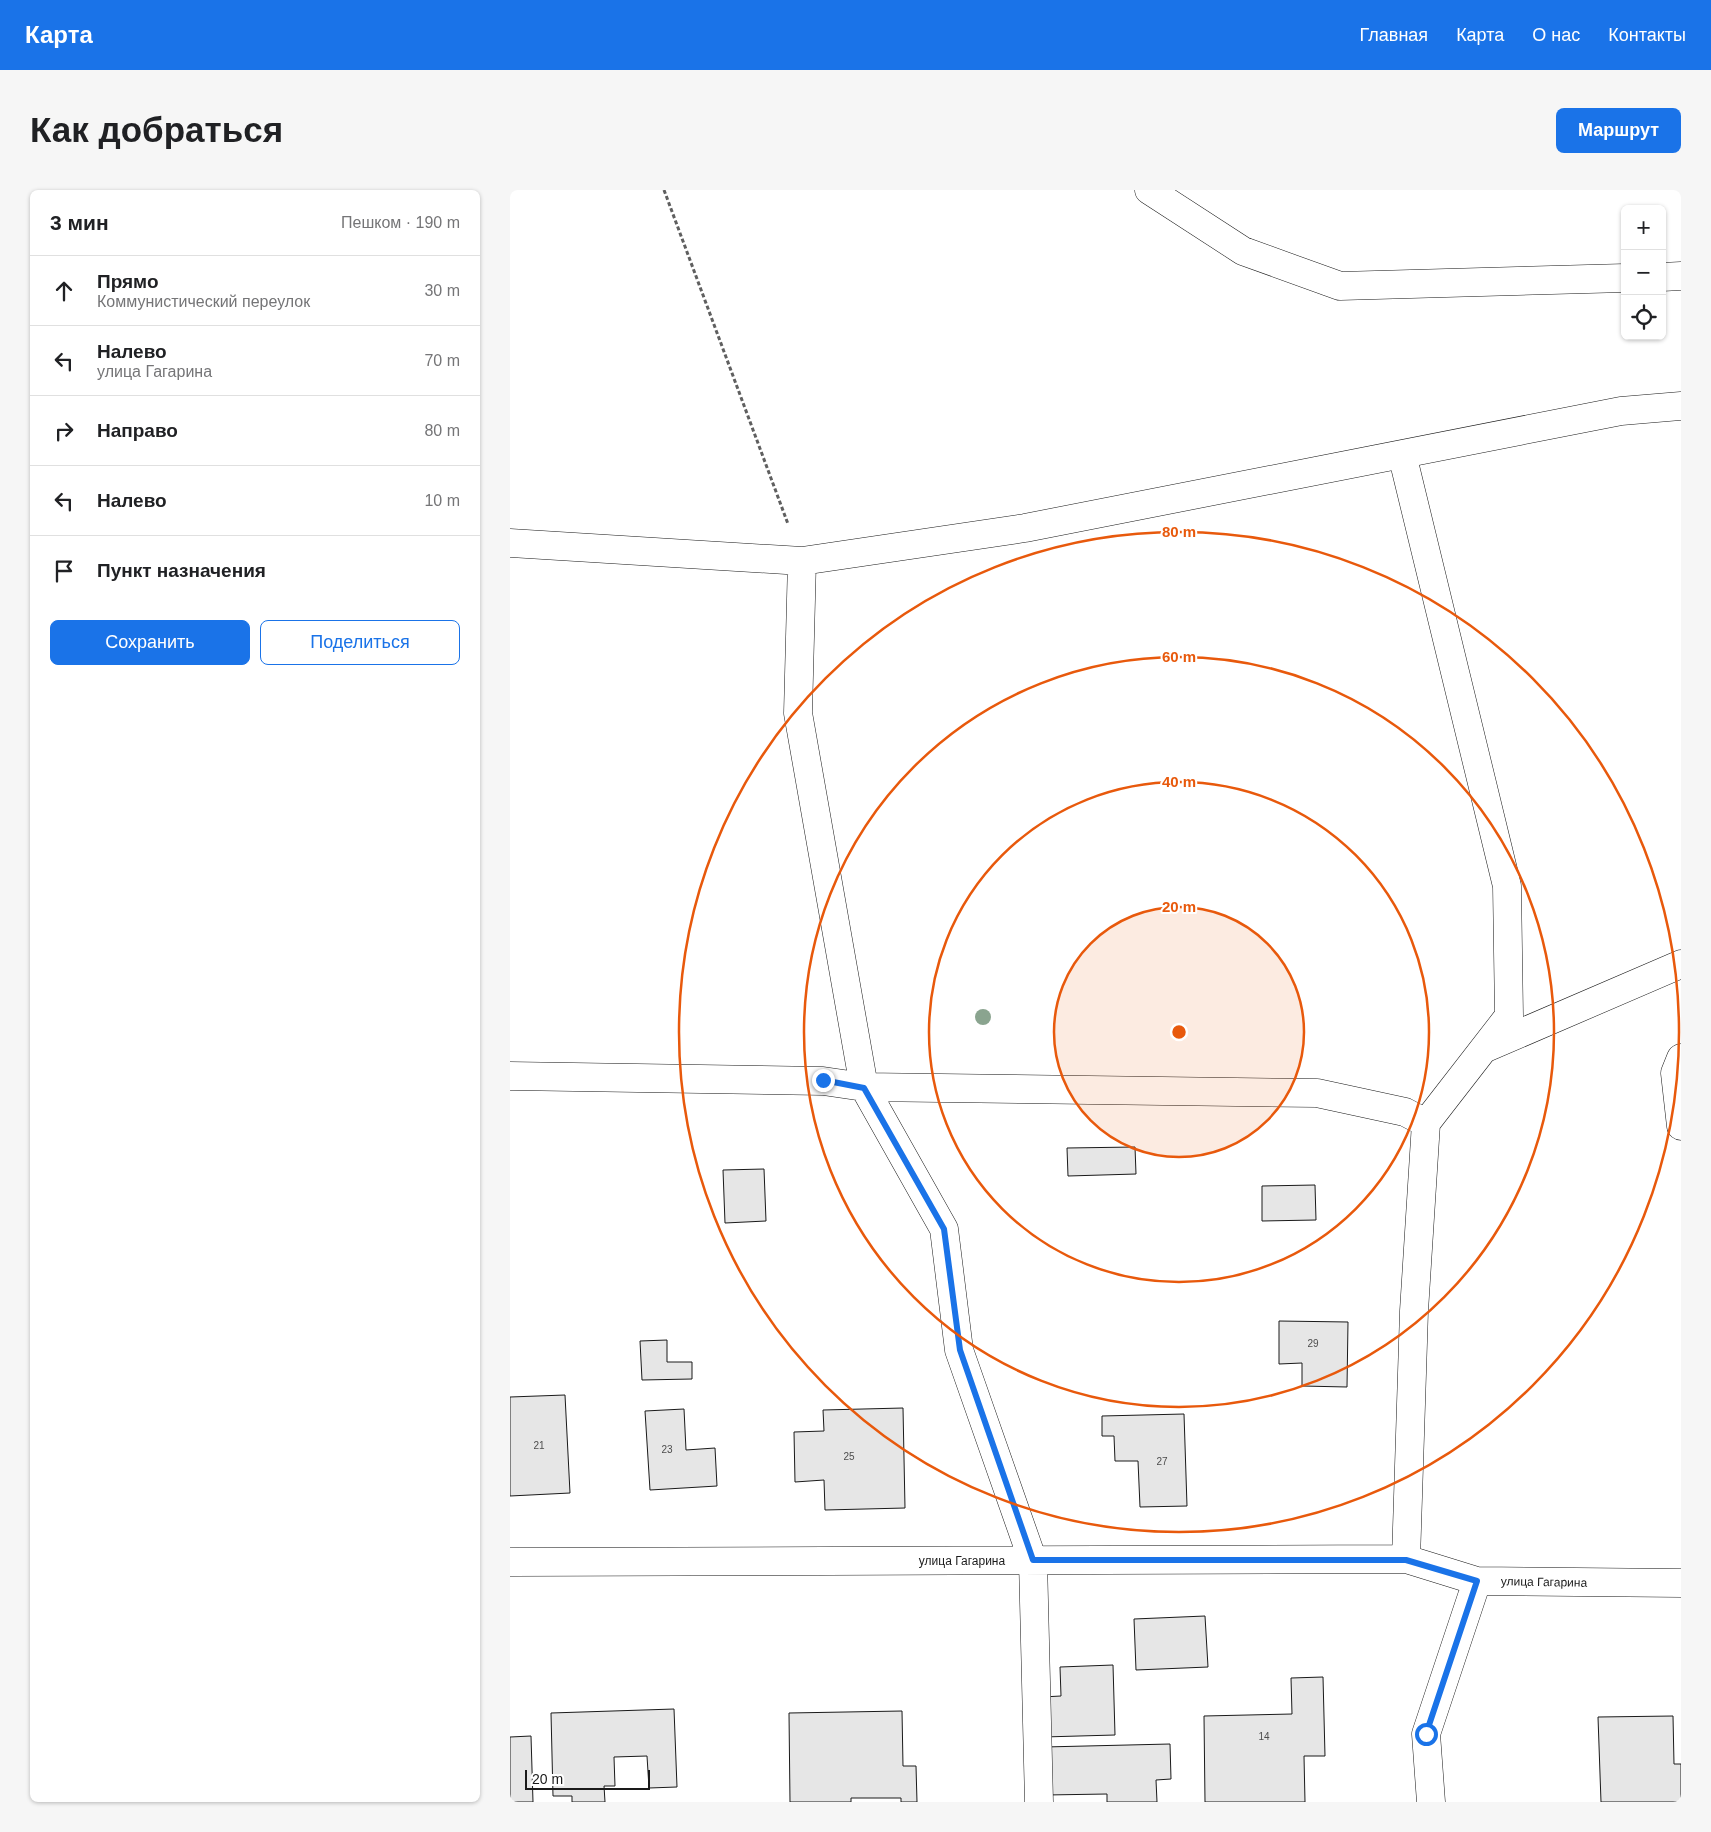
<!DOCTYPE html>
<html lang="ru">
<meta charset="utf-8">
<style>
:root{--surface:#fff;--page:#f6f6f6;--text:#202124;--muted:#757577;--line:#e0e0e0;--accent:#1a73e8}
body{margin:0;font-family:Helvetica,sans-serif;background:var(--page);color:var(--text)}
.controls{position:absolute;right:15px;top:15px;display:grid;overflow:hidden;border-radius:8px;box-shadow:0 1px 4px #0004}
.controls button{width:45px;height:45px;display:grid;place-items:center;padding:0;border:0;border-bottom:1px solid var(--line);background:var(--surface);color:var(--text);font:25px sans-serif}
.scale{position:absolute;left:15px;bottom:12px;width:125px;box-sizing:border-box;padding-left:5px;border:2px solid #1a1a1a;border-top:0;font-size:14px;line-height:18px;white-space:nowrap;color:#1a1a1a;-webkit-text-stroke:4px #fff;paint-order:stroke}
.stop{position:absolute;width:15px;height:15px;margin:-11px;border:4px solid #1a73e8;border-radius:50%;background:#fff}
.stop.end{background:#1a73e8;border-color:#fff;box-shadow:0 1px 5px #0008}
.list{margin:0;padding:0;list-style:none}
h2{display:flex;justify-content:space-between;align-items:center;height:65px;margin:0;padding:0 20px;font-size:21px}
h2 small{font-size:16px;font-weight:400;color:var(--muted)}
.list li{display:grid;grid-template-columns:32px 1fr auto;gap:15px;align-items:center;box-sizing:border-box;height:70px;padding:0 20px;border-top:1px solid var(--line)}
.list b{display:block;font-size:19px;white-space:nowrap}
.list p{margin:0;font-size:16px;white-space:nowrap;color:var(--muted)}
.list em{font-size:16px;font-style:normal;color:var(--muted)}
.actions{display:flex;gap:10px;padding:15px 20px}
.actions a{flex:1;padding:11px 0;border:1px solid var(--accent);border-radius:8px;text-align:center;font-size:18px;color:var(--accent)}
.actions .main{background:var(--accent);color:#fff}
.icon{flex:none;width:28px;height:28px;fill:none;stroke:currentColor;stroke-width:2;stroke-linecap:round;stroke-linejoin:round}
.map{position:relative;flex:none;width:1171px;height:1612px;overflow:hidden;border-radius:8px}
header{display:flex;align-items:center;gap:30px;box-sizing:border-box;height:70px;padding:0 25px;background:var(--accent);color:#fff}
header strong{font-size:24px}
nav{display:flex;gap:28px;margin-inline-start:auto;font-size:18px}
.intro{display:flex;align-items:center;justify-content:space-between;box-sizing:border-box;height:120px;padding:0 30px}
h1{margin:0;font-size:35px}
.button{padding:12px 22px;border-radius:8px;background:var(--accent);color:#fff;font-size:18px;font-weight:700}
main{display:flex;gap:30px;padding:0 30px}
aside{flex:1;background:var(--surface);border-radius:8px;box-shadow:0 1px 4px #0004}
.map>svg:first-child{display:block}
</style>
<header>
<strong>Карта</strong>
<nav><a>Главная</a><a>Карта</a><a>О нас</a><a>Контакты</a></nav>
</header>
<div class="intro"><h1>Как добраться</h1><a class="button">Маршрут</a></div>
<main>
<aside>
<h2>3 мин<small>Пешком · 190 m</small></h2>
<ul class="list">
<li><svg class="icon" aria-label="ahead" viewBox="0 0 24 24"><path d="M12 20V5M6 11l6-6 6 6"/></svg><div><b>Прямо</b><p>Коммунистический переулок</p></div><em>30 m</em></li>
<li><svg class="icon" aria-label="left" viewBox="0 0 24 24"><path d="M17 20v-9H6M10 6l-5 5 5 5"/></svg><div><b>Налево</b><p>улица Гагарина</p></div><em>70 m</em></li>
<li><svg class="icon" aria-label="right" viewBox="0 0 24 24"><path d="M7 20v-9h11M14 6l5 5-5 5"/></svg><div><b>Направо</b></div><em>80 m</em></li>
<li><svg class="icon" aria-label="left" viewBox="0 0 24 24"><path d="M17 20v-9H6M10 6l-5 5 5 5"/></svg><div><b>Налево</b></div><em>10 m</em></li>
<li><svg class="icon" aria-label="arrive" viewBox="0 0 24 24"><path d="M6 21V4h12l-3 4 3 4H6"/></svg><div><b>Пункт назначения</b></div></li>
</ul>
<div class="actions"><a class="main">Сохранить</a><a>Поделиться</a></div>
</aside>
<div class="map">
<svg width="1171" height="1612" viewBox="0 0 1171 1612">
<rect width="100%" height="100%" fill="#fff"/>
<path fill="#e6e6e6" stroke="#1a1a1a" d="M625 957 626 984 558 986 557 958Z
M254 979 256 1031 215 1033 213 980Z
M805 995 806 1030 752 1031V996Z
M769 1131 838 1132 837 1197 792 1196V1173L769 1174Z
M157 1150V1172H182V1189L132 1190 130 1151Z
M55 1205 60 1303 0 1306V1207Z
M393 1218 395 1318 315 1320 314 1290 285 1292 284 1242 314 1241 313 1220Z
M174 1219 176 1260 205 1258 207 1296 140 1300 135 1221Z
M674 1224 677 1316 630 1317 628 1271H605L604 1246H592V1226Z
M695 1426 698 1477 626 1480 624 1429Z
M603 1475 605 1545 533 1547 532 1507 551 1506 550 1477Z
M813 1487 815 1566H794L795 1612H695L694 1526 782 1524 781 1488Z
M164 1519 167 1597 139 1598 137 1566 104 1567 105 1596H94L95 1612H62V1606H43L41 1523Z
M392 1521 393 1576H406L407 1612H391V1608H341V1612H280L279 1523Z
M1163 1526 1164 1574H1171V1612H1091L1088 1527Z
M21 1546 23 1612H0V1547Z
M660 1554 661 1589 646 1590 647 1612H597V1604L536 1605 534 1557Z"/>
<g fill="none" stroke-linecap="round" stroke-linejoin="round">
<defs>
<path id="minor" d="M639 0 733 61 830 96 1115 88
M1152 87 1171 86
M892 264 997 696 999 826 916 933
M0 353 292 371 515 338 1111 221 1171 216
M292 371 288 523 354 897 434 1039 449 1160 523 1371 529 1612
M976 858 1171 774
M1171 868 1165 883 1171 936
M0 886 313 891 354 897 807 903 895 922 916 933 904 1121 896 1369
M0 1372 896 1369 967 1391 1171 1393
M921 1612 916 1544 967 1391"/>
</defs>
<use href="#minor" stroke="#1a1a1a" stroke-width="29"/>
<path stroke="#5f5f5f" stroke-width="3" stroke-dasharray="4 2.5" stroke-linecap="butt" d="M154 0 278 334"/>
<use href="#minor" stroke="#fff" stroke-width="28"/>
</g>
<circle fill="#8aa48f" cx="473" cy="827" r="8"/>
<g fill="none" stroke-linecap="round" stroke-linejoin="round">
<path stroke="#1a73e8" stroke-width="6" d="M313 890 354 898 434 1039 450 1160 523 1370H896L967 1391 916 1544"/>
</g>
<circle cx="669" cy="842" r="125" fill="#e8590c" fill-opacity=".12"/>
<g fill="none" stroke="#e8590c" stroke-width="2.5">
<circle cx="669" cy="842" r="125"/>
<circle cx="669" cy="842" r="250"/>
<circle cx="669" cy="842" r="375"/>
<circle cx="669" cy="842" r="500"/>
</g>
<g text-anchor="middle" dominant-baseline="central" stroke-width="4" stroke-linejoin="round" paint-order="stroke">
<g font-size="10" fill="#4d4d4d">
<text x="803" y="1153">29</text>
<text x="29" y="1255">21</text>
<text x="157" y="1259">23</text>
<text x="339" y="1266">25</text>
<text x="652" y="1271">27</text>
<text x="754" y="1546">14</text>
</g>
<g font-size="12" fill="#1a1a1a" stroke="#fff">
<text x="452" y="1371">улица Гагарина</text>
<text transform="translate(1034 1392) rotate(1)">улица Гагарина</text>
</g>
</g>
<circle cx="669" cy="842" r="8" fill="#e8590c" stroke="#fff" stroke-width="2.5"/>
<g font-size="15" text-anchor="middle" font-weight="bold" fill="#e8590c" stroke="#fff" stroke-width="4" stroke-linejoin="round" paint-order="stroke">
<text x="669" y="347">80 m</text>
<text x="669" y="472">60 m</text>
<text x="669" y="597">40 m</text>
<text x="669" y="722">20 m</text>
</g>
</svg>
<div class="controls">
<button>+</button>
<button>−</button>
<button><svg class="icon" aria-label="locate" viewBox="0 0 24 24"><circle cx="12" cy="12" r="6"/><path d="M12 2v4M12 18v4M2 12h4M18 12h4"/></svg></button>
</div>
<div class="scale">20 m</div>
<div class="stop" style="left:916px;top:1544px"></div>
<div class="stop end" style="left:313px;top:890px"></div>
</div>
</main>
